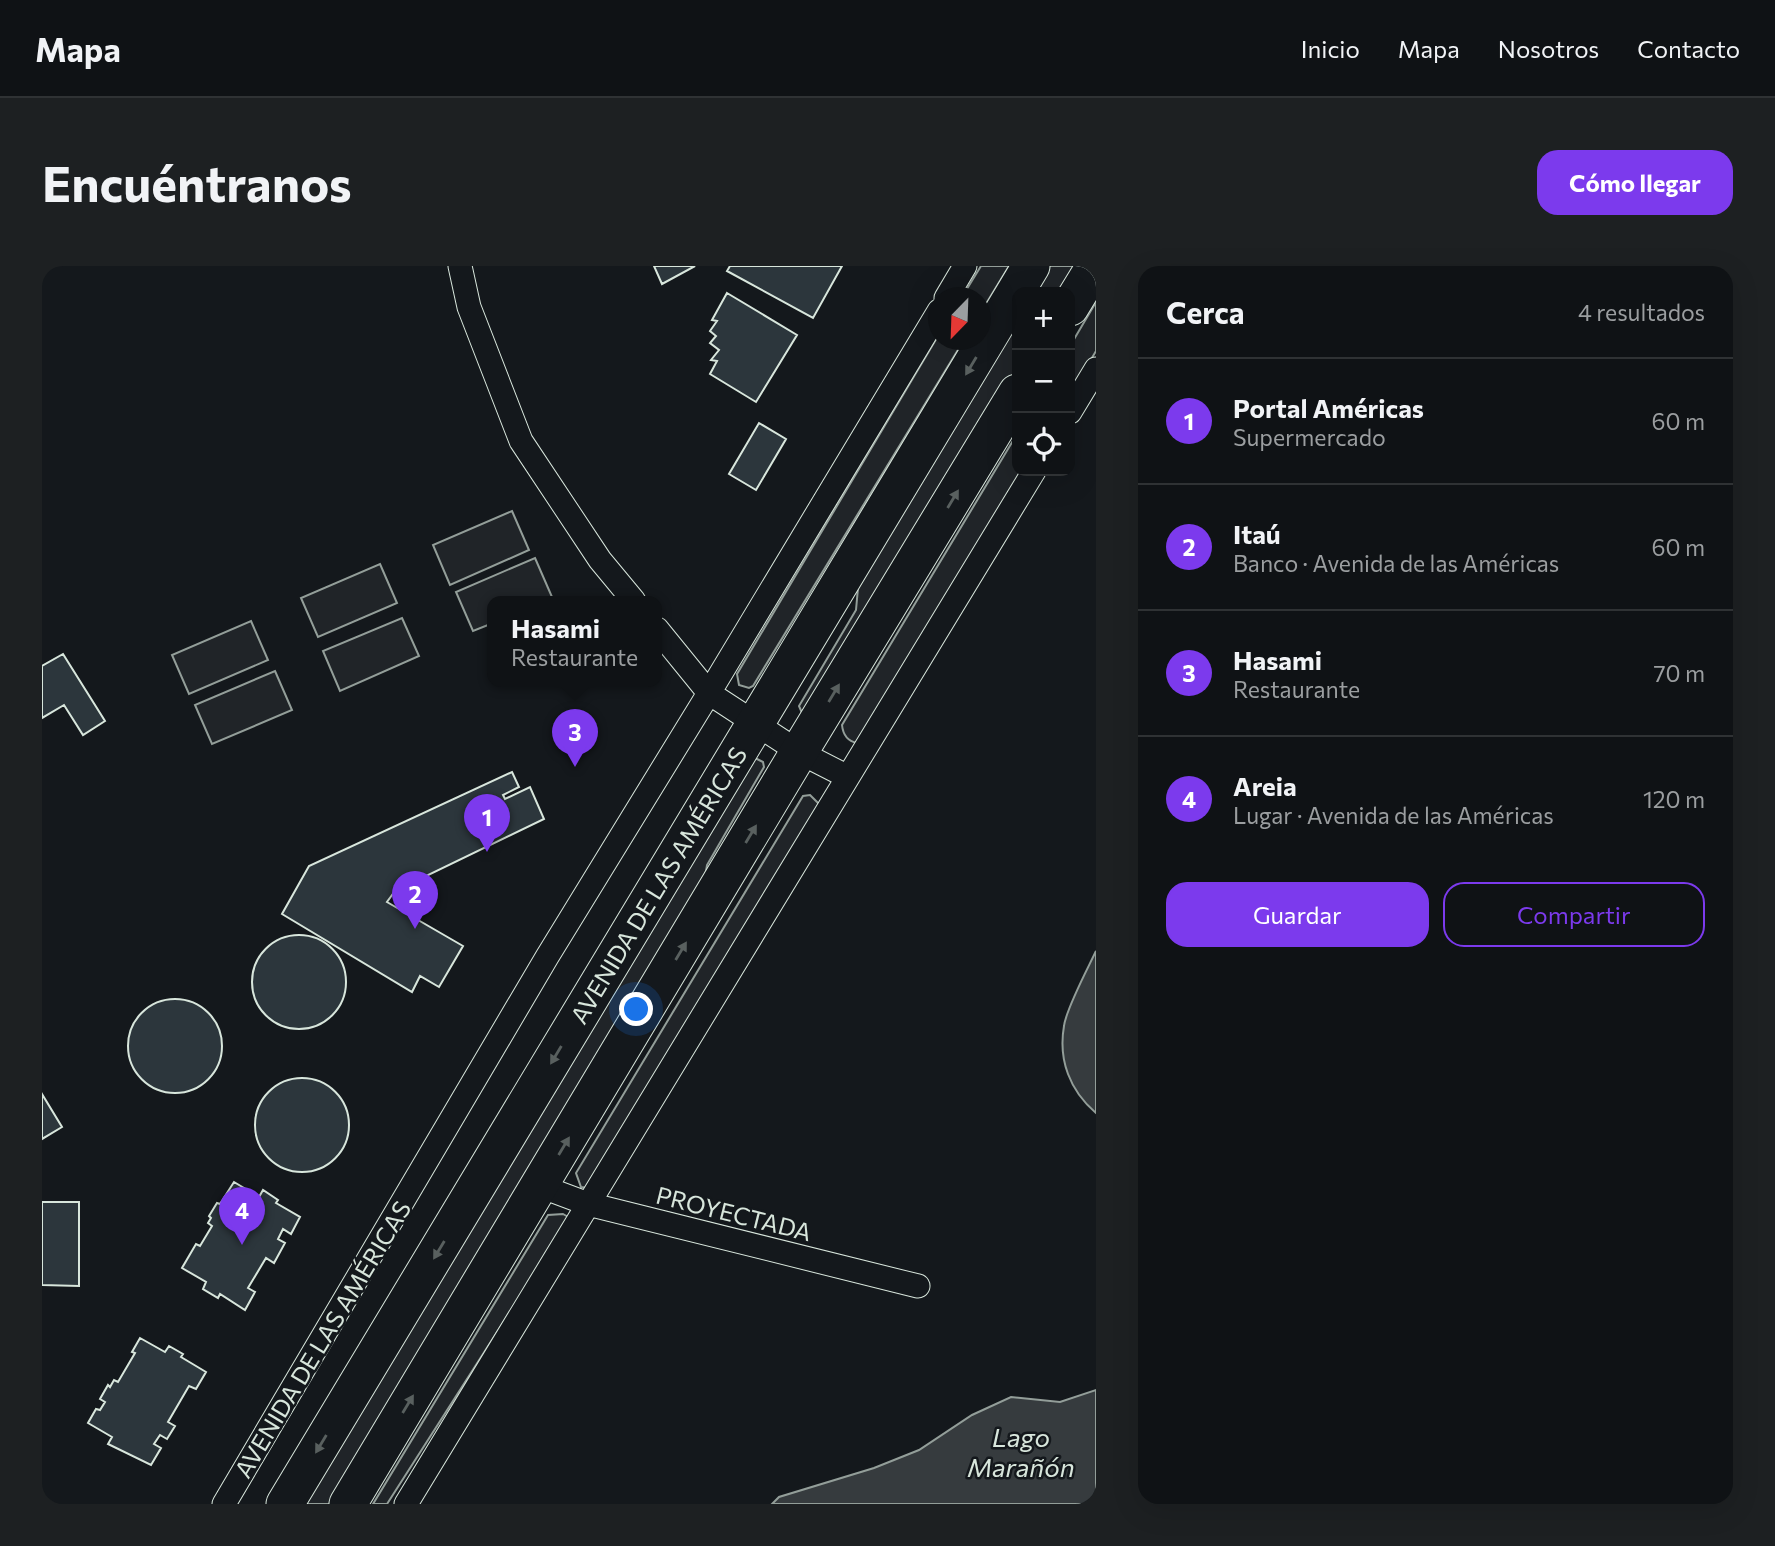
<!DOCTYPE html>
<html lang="es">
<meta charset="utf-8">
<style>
:root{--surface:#0f1215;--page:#1d2022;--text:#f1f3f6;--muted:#9b9ea0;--line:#2f3234;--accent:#7c3aed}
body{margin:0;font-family:Commissioner,sans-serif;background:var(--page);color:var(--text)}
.controls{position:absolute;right:21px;top:21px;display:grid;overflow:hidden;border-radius:14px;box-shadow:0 7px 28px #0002}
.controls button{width:63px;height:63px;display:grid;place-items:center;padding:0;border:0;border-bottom:2px solid var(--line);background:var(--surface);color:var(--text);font:35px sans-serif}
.compass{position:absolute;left:886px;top:21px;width:63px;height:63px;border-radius:50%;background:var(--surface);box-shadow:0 7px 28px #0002;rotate:203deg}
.you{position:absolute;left:595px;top:744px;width:24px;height:24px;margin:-18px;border:5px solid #fff;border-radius:50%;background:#1a73e8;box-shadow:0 0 0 10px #1a73e833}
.badge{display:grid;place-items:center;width:46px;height:46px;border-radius:50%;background:var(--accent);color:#fff;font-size:23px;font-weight:700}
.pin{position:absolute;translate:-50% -58px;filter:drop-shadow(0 2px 4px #0008)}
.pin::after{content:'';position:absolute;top:37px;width:24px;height:21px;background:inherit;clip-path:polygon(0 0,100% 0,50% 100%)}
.popup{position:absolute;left:445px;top:330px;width:175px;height:91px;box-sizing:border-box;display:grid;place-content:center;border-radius:14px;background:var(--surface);filter:drop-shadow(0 2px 5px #0005);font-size:23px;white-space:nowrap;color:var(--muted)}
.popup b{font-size:26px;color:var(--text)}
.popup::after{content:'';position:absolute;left:50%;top:100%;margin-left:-14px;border:14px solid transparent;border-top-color:var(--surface)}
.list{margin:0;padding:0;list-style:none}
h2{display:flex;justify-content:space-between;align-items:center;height:91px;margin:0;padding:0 28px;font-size:30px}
h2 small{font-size:23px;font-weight:400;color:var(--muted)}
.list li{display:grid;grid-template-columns:46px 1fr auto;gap:21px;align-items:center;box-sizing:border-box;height:126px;padding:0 28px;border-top:2px solid var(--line)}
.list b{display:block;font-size:26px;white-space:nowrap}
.list p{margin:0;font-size:23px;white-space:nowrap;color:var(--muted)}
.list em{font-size:23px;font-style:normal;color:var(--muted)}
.actions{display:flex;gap:14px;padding:21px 28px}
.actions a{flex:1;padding:16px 0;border:2px solid var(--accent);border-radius:21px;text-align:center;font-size:24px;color:var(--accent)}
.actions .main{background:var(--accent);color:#fff}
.icon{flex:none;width:38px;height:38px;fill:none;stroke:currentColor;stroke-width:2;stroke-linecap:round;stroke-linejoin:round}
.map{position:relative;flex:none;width:1054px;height:1238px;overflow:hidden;border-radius:21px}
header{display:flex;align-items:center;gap:42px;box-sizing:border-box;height:98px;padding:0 35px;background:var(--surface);border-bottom:2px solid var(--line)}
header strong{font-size:33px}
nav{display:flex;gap:38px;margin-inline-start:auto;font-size:24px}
.intro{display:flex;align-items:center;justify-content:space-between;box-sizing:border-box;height:168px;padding:0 42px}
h1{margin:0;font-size:49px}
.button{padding:18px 32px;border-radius:21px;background:var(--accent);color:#fff;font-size:24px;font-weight:700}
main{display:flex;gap:42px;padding:0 42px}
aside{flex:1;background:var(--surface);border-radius:21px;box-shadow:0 7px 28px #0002}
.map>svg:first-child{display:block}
</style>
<header>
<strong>Mapa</strong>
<nav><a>Inicio</a><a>Mapa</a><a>Nosotros</a><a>Contacto</a></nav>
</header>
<div class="intro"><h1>Encuéntranos</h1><a class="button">Cómo llegar</a></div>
<main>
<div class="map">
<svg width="1054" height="1238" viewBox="0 0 1054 1238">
<rect width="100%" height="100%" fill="#14181c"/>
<path fill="#202428" stroke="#939e99" stroke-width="2" d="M939 0H967L939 46V32L920 31Z
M1006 0H1036L1021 26H990Z
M1054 36V85L1028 129V80Z
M975 50V103L767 447H760L757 440 814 344 816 322Z
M896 70 897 74H922L711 420 707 422 697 419 695 408Z
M975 168V205H982L815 477C805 475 801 469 800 459Z
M470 245 487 284 408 319 391 279Z
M493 292 510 331 501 335H451V357L431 365 414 326Z
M338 298 355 337 276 371 259 332Z
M360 352 377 390 298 425 281 385Z
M209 355 226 394 147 428 130 389Z
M233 405 250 444 170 478 153 439Z
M713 492 721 496 722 501 665 599 661 623 287 1238H258Z
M768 529 778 539 546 922 539 921 534 907 761 530Z
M521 948 528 952 345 1238H331L506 949Z"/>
<path fill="#363b3e" stroke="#939e99" stroke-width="2" d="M1054 685V847C1028 825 1016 794 1022 760 1024 743 1046 702 1054 685Z
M1054 1124V1238H730L737 1231 832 1202 877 1184 930 1149 969 1131 1018 1136Z"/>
<path fill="#2c363c" stroke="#d8e6dc" stroke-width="2" d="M612 0H653L620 18Z
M688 0H800L771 52 685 5Z
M685 27 755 69 714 136 668 108 675 95 669 94 677 84 668 77 674 70 668 65 675 55 670 54Z
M717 157 744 173 714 224 687 208Z
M21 388 63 455 41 469 22 439 0 452V400Z
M470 506 477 521 461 529 463 533 488 521 502 553 353 625 345 636 421 680 397 721 378 710 370 726 240 648 267 600Z
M210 716a47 47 0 1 1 94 0a47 47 0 1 1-94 0Z
M86 780a47 47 0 1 1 94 0a47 47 0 1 1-94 0Z
M213 859a47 47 0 1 1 94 0a47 47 0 1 1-94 0Z
M0 828 20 861 0 873Z
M192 916 217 931 221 924 236 934 234 937 258 951 249 968 241 963 236 973 243 977 232 997 224 992 206 1022 213 1026 203 1044 178 1028 176 1032 161 1023 164 1016 140 1002 154 978 158 980 170 960 166 957 169 952 167 950 175 937 178 938Z
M0 936H37V1020L0 1019Z
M98 1072 123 1086 127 1080 141 1088 139 1091 164 1106 154 1123 147 1120 126 1156 133 1160 125 1173 118 1169 112 1178 119 1182 109 1199 66 1178 70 1171 46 1157 54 1143 58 1144 63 1136 58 1133 66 1119 68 1121 72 1114 76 1116 93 1087 90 1086Z"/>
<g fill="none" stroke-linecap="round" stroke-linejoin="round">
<defs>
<path id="minor" d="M418 0 427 41 479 175 558 294 592 335
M904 32 923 0
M1028 146 1054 103
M615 363 667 427 757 486 806 511
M498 920 546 938 876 1020
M182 1238 505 691 667 427 897 45
M364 1238 992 205"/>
<path id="trunk" d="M1028 41 1053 0
M243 1238 989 0
M306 1238 757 486 975 127"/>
</defs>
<use href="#minor" stroke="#d8e6dc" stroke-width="25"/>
<use href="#trunk" stroke="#d8e6dc" stroke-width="39"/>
<use href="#minor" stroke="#14181c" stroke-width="23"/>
<use href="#trunk" stroke="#14181c" stroke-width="37"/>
</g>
<defs><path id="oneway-solid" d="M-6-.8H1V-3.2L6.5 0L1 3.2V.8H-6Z" transform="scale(1.75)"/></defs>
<g fill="#59605f">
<use href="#oneway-solid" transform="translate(929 100) rotate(121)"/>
<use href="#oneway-solid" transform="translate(911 233) rotate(-59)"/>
<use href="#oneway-solid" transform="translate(792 427) rotate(-59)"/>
<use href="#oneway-solid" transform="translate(709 568) rotate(-59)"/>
<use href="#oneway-solid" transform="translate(639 685) rotate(-59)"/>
<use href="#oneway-solid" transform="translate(514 789) rotate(121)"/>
<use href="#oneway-solid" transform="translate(522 880) rotate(-59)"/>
<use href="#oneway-solid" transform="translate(397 984) rotate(121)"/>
<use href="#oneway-solid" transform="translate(366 1138) rotate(-59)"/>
<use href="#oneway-solid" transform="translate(279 1178) rotate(121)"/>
</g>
<g text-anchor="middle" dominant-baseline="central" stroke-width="5" stroke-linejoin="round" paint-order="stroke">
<g font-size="24" fill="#d8e6dc" stroke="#14181c">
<text transform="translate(616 619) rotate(-59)">AVENIDA DE LAS AMÉRICAS</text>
<text transform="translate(692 947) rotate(14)">PROYECTADA</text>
<text transform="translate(280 1073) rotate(-59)">AVENIDA DE LAS AMÉRICAS</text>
</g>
<g font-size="26" font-style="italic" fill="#d8e6dc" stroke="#14181c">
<text x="979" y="1170">Lago<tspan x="979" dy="30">Marañón</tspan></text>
</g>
</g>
</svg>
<div class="controls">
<button>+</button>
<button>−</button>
<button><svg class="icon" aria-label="locate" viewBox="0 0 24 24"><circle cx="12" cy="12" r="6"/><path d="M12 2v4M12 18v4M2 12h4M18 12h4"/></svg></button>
</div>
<svg class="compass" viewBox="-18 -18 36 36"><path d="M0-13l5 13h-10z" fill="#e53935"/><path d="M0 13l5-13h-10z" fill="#9b9ea0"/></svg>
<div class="you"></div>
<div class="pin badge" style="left:445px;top:586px">1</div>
<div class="pin badge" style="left:373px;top:663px">2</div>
<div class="pin badge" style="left:533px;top:501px">3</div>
<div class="popup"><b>Hasami</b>Restaurante</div>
<div class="pin badge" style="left:200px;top:979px">4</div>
</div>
<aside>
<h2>Cerca<small>4 resultados</small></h2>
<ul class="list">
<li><span class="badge">1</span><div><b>Portal Américas</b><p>Supermercado</p></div><em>60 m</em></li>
<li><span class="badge">2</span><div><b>Itaú</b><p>Banco · Avenida de las Américas</p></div><em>60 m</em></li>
<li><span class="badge">3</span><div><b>Hasami</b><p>Restaurante</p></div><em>70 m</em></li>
<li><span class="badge">4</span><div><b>Areia</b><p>Lugar · Avenida de las Américas</p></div><em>120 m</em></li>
</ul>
<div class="actions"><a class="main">Guardar</a><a>Compartir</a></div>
</aside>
</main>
